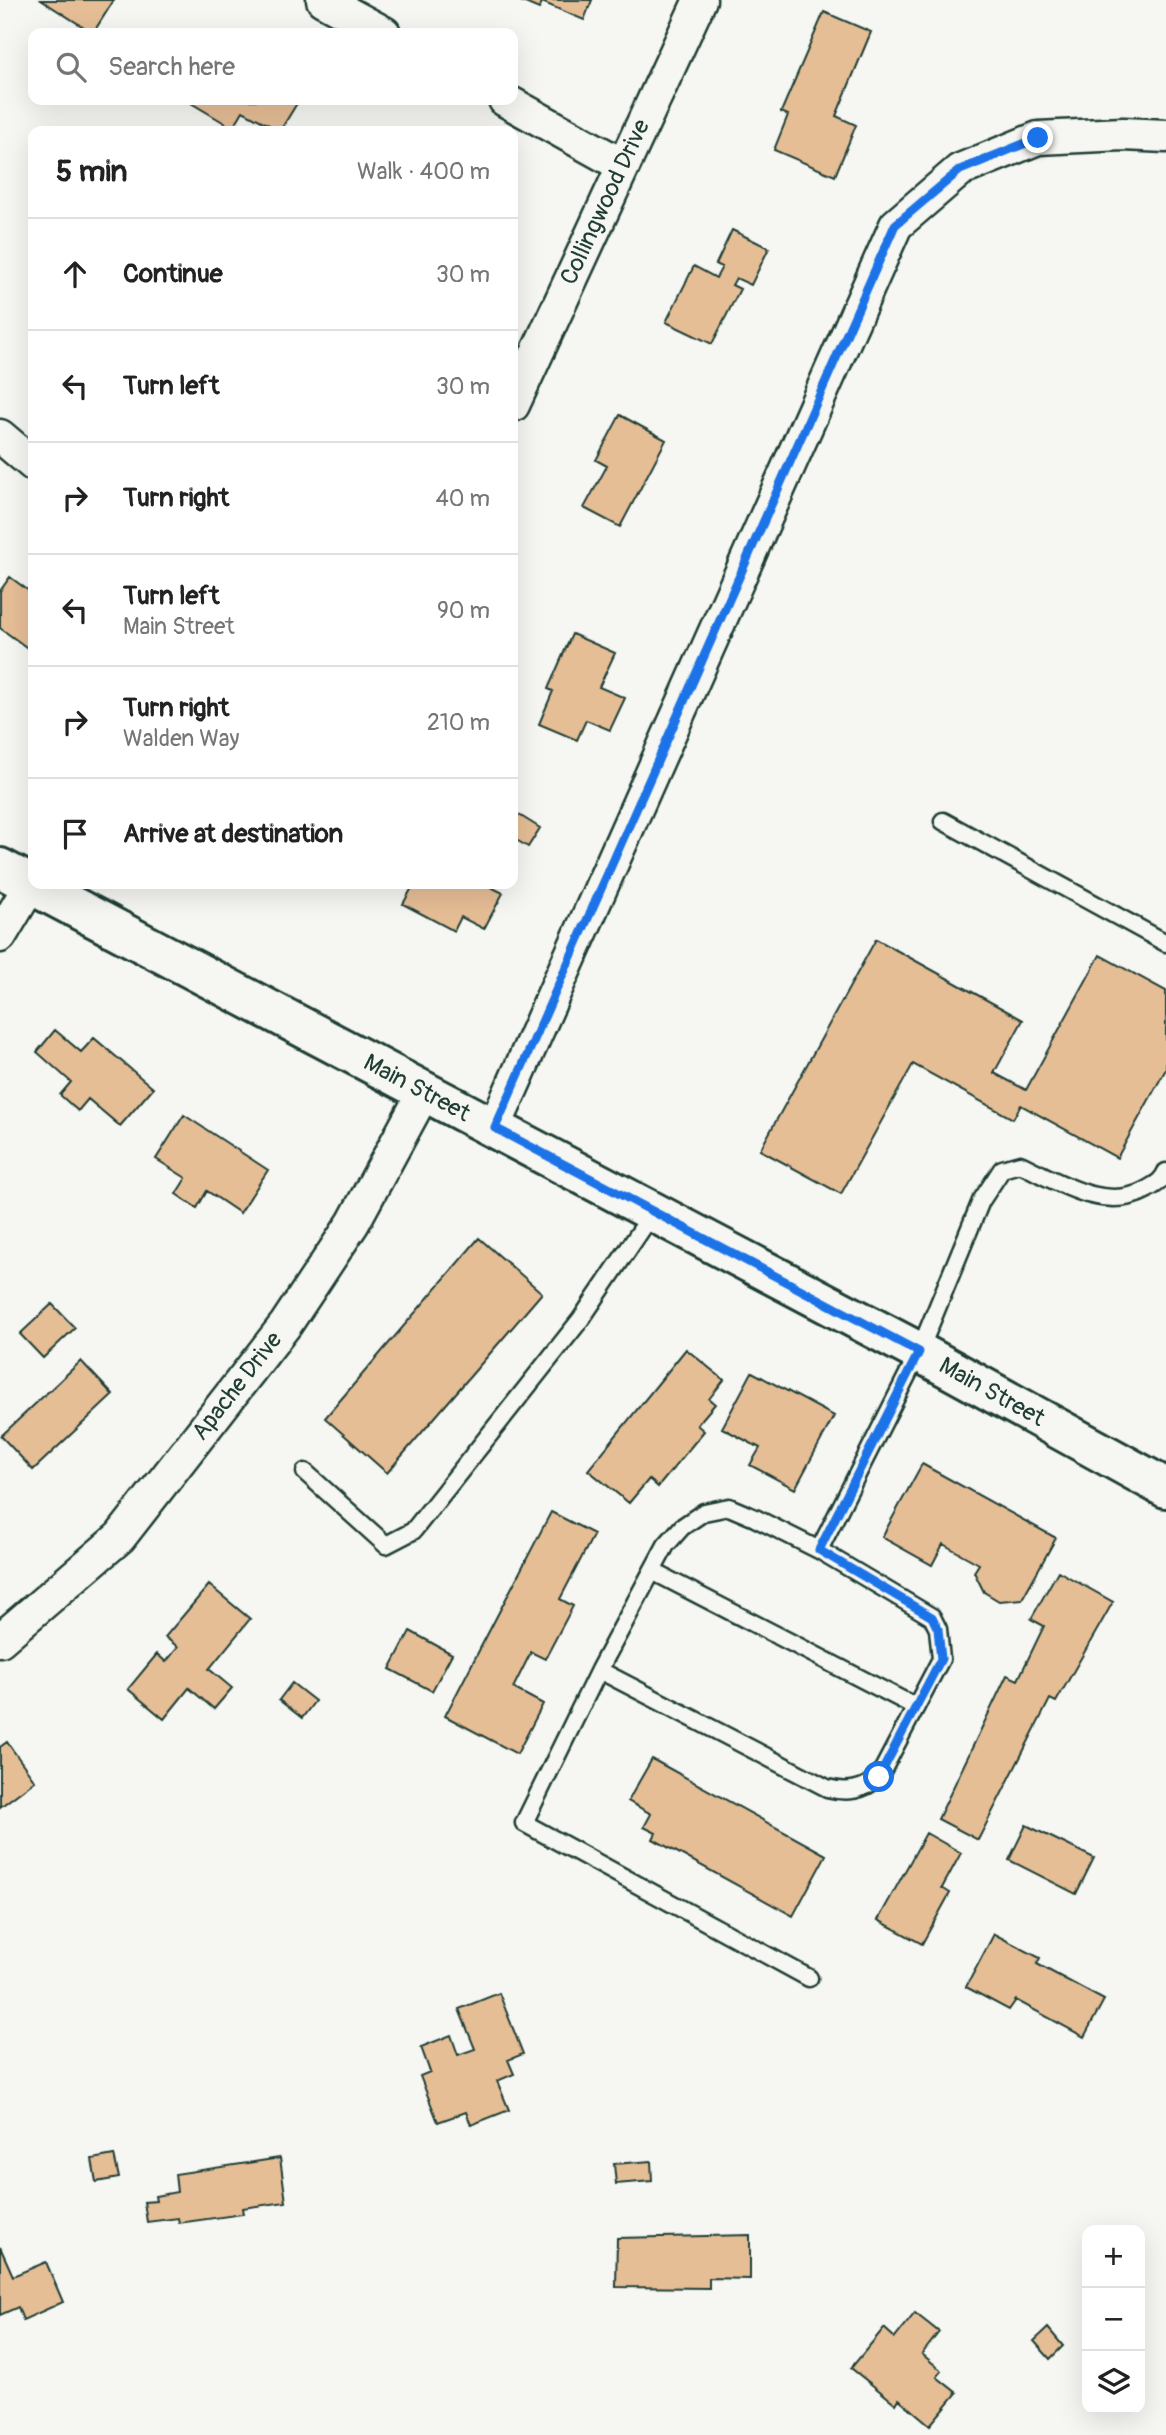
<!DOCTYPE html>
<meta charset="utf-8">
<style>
:root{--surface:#fff;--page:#f6f6f6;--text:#222;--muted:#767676;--line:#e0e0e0}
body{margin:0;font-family:Pangolin,sans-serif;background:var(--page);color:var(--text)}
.controls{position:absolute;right:21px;bottom:21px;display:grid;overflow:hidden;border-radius:14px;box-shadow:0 7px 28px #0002}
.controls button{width:63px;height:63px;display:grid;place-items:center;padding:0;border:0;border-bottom:2px solid var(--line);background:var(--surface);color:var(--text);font:35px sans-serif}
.stop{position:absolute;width:21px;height:21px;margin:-16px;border:5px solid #1a73e8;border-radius:50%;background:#fff}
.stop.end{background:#1a73e8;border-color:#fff;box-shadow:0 2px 7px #0008}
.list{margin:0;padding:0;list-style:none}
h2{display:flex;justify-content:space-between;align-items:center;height:91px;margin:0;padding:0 28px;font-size:30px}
h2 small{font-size:23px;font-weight:400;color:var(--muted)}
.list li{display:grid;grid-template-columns:46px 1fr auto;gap:21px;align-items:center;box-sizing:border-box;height:112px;padding:0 28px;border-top:2px solid var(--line)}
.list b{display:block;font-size:26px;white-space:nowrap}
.list p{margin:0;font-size:23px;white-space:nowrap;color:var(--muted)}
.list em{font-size:23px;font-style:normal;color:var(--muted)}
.icon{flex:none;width:38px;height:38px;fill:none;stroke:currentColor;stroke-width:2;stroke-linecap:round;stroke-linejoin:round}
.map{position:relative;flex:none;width:1166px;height:2435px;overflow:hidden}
.search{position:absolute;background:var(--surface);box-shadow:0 7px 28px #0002;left:28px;top:28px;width:490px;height:77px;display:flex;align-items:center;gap:18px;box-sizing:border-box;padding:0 24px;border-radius:14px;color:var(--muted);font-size:26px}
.panel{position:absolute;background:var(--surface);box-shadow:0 7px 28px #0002;left:28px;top:126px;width:490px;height:763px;border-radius:14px}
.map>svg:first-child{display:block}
</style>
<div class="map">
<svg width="1166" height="2435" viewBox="0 0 1166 2435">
<rect width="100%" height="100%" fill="#f6f6f2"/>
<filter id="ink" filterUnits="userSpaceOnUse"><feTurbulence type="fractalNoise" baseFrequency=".0143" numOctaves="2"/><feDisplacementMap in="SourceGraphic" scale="14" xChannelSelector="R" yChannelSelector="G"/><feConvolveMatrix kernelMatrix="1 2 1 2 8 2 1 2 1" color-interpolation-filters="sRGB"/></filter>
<g filter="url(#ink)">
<path fill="#e6be96" stroke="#1f3d34" stroke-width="2" d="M41 0H114L93 33Z
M518 0H592L584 20 542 2 539 9Z
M824 12 871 32 836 116 856 125 835 176 774 150 788 115 781 112Z
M186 100H299L280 131 243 111 233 128Z
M732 230 769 248 751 285 736 278 732 285 740 289 712 344 666 322 694 266 716 278 722 267 716 264Z
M620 415 666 440 620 527 584 508 607 466 596 460Z
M10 577 33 594V652L0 628V591Z
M572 634 615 653 599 687 625 698 610 730 586 720 577 740 539 724 553 691 548 689Z
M516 813 540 828 528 847 513 838V818Z
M414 884H485L503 893 484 929 461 917 454 931 403 904Z
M876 939 1023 1020 994 1073 1026 1090 1100 955 1166 991V1069L1117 1158 1021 1105 1013 1119 913 1064 841 1194 760 1150Z
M55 1030 81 1052 94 1038 153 1088 120 1126 88 1099 78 1111 60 1095 71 1082 37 1052Z
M184 1115 268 1170 240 1213 207 1191 197 1208 176 1194 186 1178 156 1159Z
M479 1238 542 1293 387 1473 325 1418Z
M52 1304 75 1328 43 1358 20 1334Z
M686 1349 724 1380 709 1399 715 1404 697 1425 704 1431 658 1487 649 1479 629 1503 588 1470Z
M81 1361 113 1395 33 1470 1 1436Z
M752 1372 834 1416 795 1489 750 1465 760 1448 722 1428Z
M922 1464 1056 1538 1022 1599 999 1601 984 1592 974 1572 979 1564 943 1544 932 1565 882 1537Z
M551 1512 594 1534 560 1599 573 1606 545 1659 531 1652 513 1688 543 1704 517 1754 445 1716Z
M1058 1571 1113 1602 1056 1702 1050 1699 978 1840 938 1819 1007 1675 1018 1680 1044 1626 1031 1619Z
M209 1585 250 1619 209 1669 232 1688 214 1709 189 1688 164 1719 128 1689 157 1654 166 1662 178 1647 165 1637Z
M410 1631 452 1654 432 1691 390 1669Z
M292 1683 315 1701 302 1718 279 1700Z
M7 1742 35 1781 0 1807V1747Z
M652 1759 826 1855 793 1916 653 1839 656 1833 644 1827 651 1814 628 1801Z
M1026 1825 1094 1858 1076 1894 1009 1860Z
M926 1833 961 1853 942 1888 950 1893 922 1944 878 1920Z
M994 1934 1040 1958 1037 1964 1104 2000 1084 2037 1016 2000 1009 2010 966 1987Z
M499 1993 523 2054 508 2060 514 2074 497 2081 509 2110 471 2125 466 2112 438 2122 420 2076 430 2072 421 2047 451 2035 458 2055 475 2049 459 2009Z
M114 2155 119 2178 96 2182 92 2159Z
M280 2158 286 2202 242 2208 243 2214 179 2223 178 2218 147 2222 144 2202 156 2201 155 2196 177 2192 175 2174Z
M651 2161 652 2181 616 2184 614 2164Z
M750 2235V2279L709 2278V2288L616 2287 617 2238Z
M0 2247 13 2276 46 2262 63 2302 23 2320 18 2307 0 2315Z
M915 2313 939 2332 922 2354 942 2371 937 2377 957 2393 930 2425 899 2399 896 2404 851 2368 884 2328 895 2338Z
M1048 2328 1063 2346 1050 2359 1034 2341Z"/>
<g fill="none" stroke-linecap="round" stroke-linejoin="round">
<defs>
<path id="lane" d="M943 821 1166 943
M305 1472 386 1545 413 1531 581 1319 654 1211
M819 1550 919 1352 981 1201 1002 1169 1020 1164C1057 1181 1104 1213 1146 1190 1154 1185 1162 1182 1166 1172
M652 1571 916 1707
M599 1670 827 1788C847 1793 863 1791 879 1777L941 1659 938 1629 932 1617 819 1550 755 1518 729 1507 704 1512 682 1527 666 1545 599 1670 524 1823 809 1978"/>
<path id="street" d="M323 0 384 33
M505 100 622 165
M513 405 700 0
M0 436 33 464
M0 936 31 884
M494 1128 896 225 960 170 1038 138 1123 134 1166 136
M0 1640 120 1537 286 1324 353 1223 424 1092"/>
<path id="secondary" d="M0 868 919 1352 1166 1488"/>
</defs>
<use href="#lane" stroke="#1f3d34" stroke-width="21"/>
<use href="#street" stroke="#1f3d34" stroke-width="37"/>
<use href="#secondary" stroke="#1f3d34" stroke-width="44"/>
<use href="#lane" stroke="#f6f6f2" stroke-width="16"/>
<use href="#street" stroke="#f6f6f2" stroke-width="32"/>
<use href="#secondary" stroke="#f6f6f2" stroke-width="38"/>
</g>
</g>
<g fill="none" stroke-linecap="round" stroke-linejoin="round" filter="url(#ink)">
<path stroke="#1a73e8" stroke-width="9" d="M879 1777 941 1659 938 1629 932 1617 819 1550 919 1352 495 1128 895 225 960 170 1038 138"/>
</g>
<g text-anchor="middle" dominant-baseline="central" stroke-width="5" stroke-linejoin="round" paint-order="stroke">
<g font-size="24" fill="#1f3d34" stroke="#f6f6f2">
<text transform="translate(605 202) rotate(-65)">Collingwood Drive</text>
<text transform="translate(417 1088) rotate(28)">Main Street</text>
<text transform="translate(237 1386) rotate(-52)">Apache Drive</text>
<text transform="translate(992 1392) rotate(29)">Main Street</text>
</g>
</g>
</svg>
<div class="controls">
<button>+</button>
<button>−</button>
<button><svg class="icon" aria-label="layers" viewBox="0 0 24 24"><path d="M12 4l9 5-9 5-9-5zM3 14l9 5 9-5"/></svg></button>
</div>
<div class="stop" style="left:879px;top:1777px"></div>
<div class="stop end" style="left:1038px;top:138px"></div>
<div class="search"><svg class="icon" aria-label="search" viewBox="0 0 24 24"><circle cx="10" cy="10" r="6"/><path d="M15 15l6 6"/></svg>Search here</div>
<section class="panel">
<h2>5 min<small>Walk · 400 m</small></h2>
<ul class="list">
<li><svg class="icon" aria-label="ahead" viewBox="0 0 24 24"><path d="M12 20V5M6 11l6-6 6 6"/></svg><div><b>Continue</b></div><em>30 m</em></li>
<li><svg class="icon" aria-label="left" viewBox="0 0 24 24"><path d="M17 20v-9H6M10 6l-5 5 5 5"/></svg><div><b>Turn left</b></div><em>30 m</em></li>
<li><svg class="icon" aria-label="right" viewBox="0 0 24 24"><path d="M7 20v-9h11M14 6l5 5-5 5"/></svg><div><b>Turn right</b></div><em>40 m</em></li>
<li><svg class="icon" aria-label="left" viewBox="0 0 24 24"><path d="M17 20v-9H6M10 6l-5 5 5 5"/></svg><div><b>Turn left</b><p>Main Street</p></div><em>90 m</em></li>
<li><svg class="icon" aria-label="right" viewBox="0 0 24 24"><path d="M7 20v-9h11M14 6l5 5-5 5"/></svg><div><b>Turn right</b><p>Walden Way</p></div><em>210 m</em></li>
<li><svg class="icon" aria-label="arrive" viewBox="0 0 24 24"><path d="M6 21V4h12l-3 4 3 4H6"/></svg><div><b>Arrive at destination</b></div></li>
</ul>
</section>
</div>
